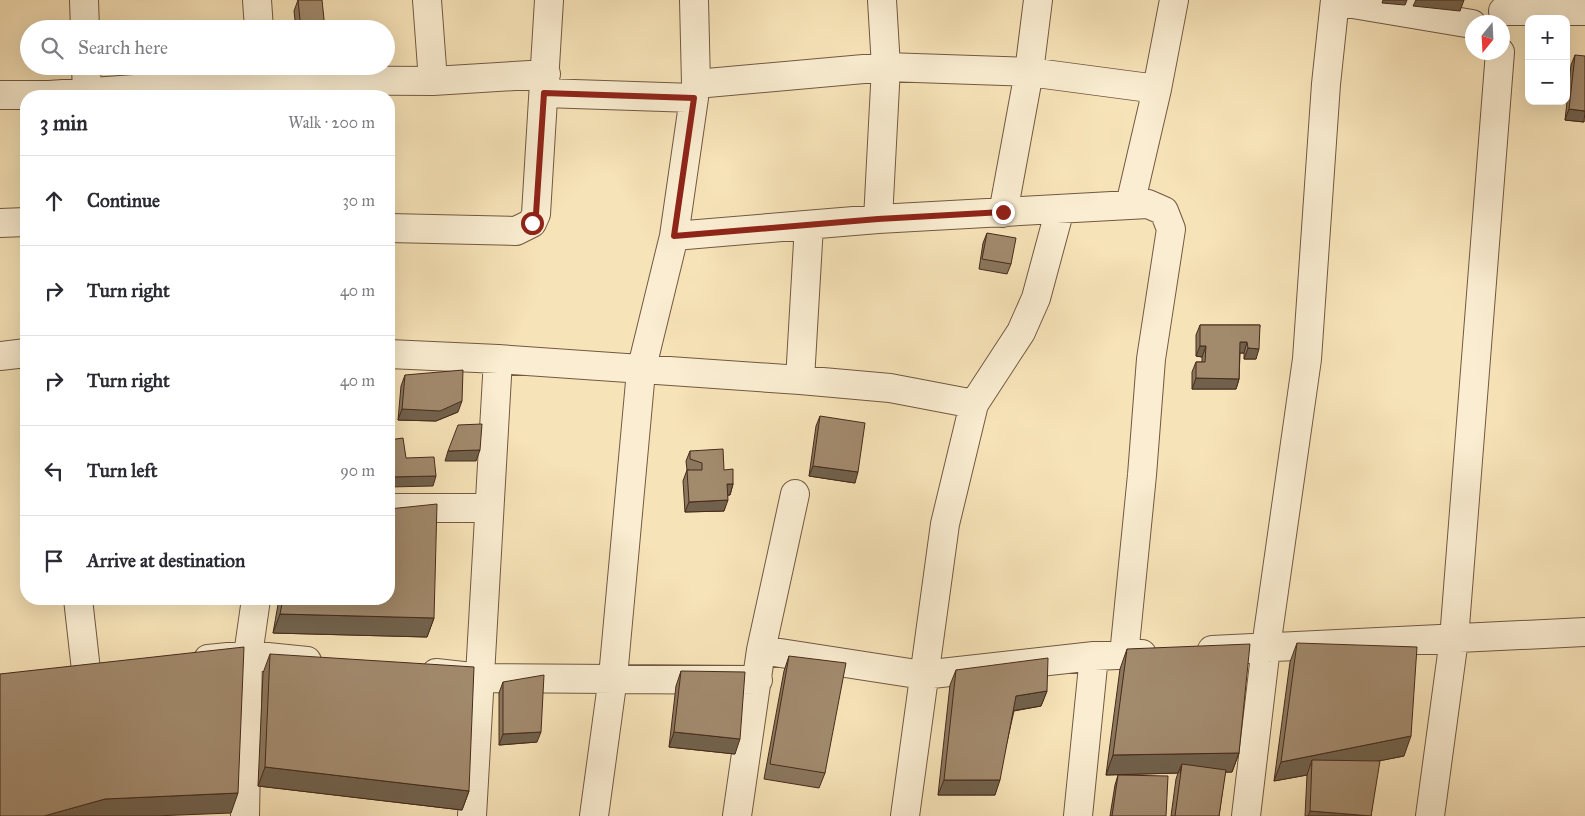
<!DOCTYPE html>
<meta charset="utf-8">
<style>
:root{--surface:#fff;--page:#f2f2f3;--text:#2b2b33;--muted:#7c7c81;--line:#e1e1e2}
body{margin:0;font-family:"IM FELL Great Primer",serif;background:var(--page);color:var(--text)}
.controls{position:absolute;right:15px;top:15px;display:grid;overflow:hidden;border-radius:10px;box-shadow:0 5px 20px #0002}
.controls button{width:45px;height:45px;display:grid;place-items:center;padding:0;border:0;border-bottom:1px solid var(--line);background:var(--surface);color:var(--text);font:25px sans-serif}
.compass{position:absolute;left:1465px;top:15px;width:45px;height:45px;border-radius:50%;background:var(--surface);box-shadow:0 5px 20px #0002;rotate:198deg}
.stop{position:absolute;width:15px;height:15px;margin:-11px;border:4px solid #8f2418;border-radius:50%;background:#fff}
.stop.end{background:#8f2418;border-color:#fff;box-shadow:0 1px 5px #0008}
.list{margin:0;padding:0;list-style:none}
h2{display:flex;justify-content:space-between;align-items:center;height:65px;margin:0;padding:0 20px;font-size:21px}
h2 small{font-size:16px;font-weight:400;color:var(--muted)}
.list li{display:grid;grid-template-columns:32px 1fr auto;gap:15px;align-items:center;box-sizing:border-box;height:90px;padding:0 20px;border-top:1px solid var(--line)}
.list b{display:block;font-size:19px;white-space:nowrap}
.list em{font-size:16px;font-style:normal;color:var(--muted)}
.icon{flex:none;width:28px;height:28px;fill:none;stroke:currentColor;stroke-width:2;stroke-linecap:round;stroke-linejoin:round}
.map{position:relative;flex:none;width:1585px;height:816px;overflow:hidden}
.search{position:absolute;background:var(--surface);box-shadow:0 5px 20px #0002;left:20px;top:20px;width:375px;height:55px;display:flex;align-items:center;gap:12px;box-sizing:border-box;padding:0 18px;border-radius:28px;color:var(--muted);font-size:19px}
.panel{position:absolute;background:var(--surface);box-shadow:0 5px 20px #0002;left:20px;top:90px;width:375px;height:515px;border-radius:20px}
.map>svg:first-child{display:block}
</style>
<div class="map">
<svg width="1585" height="816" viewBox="0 0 1585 816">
<rect width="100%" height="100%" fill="#f7e3b8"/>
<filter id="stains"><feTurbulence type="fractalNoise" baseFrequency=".004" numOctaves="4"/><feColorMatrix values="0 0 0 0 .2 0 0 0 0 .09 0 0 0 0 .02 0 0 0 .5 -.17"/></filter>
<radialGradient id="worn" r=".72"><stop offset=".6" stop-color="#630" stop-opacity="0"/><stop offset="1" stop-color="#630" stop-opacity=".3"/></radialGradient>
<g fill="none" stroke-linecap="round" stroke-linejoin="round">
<defs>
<path id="minor" d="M84 0 85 29
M257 0 259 29
M427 0 433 81
M1335 1 1472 24
M1503 11H1585
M86 66 87 93
M696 84 886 67 1029 72 1157 89
M544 93 694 98
M0 95H49L262 80 433 81 546 74
M1130 205 1157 89 1174 0
M1003 213 1029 72 1038 0
M878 219 886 67 882 0
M0 223 26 222
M389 228 516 231 532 223 536 214 549 0
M674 236 878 219 1148 204 1164 211 1171 229 1151 359 1142 475 1124 655
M389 354 498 359 800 380 890 388 974 404
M0 356 26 353
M800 380 809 225
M389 508H489
M78 599 86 670
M761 650 923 675 1094 656 1142 654
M1212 650 1585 632
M208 659 248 655 307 661
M436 673 481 678 758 680
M245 816 248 655 256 599
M472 816 498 359
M594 816 613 677 641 371 674 236 696 84 694 0
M737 816 761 650 795 494
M905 816 945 524 974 404 1021 332 1036 298 1060 209
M1078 816 1094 656
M1246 816 1266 647 1307 359 1326 84 1335 0
M1430 816 1454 639 1500 52"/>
</defs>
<use href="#minor" stroke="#725842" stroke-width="30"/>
<use href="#minor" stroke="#faedd1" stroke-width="28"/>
</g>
<path fill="#8b775e" stroke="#462a1b" d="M298 0 325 29H296L294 11Z
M1575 55 1584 122 1565 120 1571 65Z
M987 233 1011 264 1007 274 979 269 983 243Z
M1200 325H1260L1256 359H1244V353H1240L1239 379 1236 389H1192V372L1196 362H1202V357L1196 356V335Z
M405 375 458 412 436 421 398 420 401 386Z
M820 416 855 483 809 476 816 426Z
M690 451 724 470 733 484 730 495H728L724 511 685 512 683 481 687 470H689H687L686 461Z
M279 599H389L434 618 427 637 273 633Z
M1297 643 1404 756 1378 761 1371 816H1305L1307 775 1274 781 1290 662Z
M1127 649 1239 753 1232 772H1225L1219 816H1171L1176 779 1178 773 1106 775 1120 669Z
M270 654 469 791 462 810 258 786 263 673Z
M789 656 825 773 819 788 764 779 784 671Z
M956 670 1047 691 1041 706 1014 711 995 795H938L950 685Z
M681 671 735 754 669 747 676 686Z
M503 682 537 742 499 745V693Z
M1118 775 1166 816H1110L1115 785Z"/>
<path fill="#71614c" stroke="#462a1b" d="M1383 0H1407L1405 5 1382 3Z
M1416 0H1464L1460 11 1413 6Z
M1569 109 1585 111 1584 122 1565 120Z
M1240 342H1247L1244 353H1236Z
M1200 346H1206L1202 357 1196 356Z
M1248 348 1259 349 1256 359H1244Z
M1196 378 1239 379 1236 389H1192Z
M462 401 458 412 436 421 398 420 402 409Z
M480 450 476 461H445L448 451Z
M813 466 858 472 855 483 809 476Z
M436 476 433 486 389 487V477Z
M727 484H733L730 495H724Z
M728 500 724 511 685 512 689 502Z
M280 614 434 618 427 637 273 633Z
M1047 691 1041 706 1011 711 1016 696Z
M541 732 537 742 499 745 503 734Z
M674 732 740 739 735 754 669 747Z
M1411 736 1404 756 1312 774V760L1307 775 1274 781 1281 762Z
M1239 753 1232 772 1180 773 1182 764 1178 773 1106 775 1113 755Z
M265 767 469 791 462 810 258 786Z
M944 780H1000L995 795H938Z
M238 793 231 813 154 816H44L105 799Z
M1310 811 1371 816H1308Z"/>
<path fill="#a28a6d" stroke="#462a1b" d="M298 0H322L325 29H301Z
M1575 55 1585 56V111L1569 109Z
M987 233 1016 238 1011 264 982 259Z
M1200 325H1260L1259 349 1248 348 1247 342H1240L1239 379 1196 378V362H1205L1206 346H1200Z
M463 370 462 401 440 411 402 409 405 375Z
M820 416 865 423 858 472 813 466Z
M482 424 480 450 448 451 458 425Z
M403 438 406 458 434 457 436 476 389 477V440Z
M723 449 724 470 733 469V484H727L728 500 689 502 687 470H702V463L690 459V451Z
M437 504 434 618 280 614 283 599H389V509Z
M1297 643 1417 647 1411 736 1281 762Z
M1250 644 1239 753 1113 755 1127 649Z
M244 647 238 793 105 799 44 816H0V674Z
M270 654 474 667 469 791 265 767Z
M789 656 846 663 825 773 770 764Z
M1048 658 1047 691 1016 696 1000 780H944L956 670Z
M681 671 745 672 740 739 674 732Z
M544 675 541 732 503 734V682Z
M1312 760 1380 761 1371 816 1310 811Z
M1182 764 1226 770 1219 816H1175Z
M1118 775 1168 776 1166 816H1112Z"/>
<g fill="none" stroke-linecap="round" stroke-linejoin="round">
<path stroke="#8f2418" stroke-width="6" d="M532 223 536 214 544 93 694 98 674 236 878 219 1003 212"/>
</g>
<rect width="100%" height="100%" filter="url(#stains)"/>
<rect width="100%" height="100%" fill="url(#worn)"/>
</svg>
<div class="controls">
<button>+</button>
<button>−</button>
</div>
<svg class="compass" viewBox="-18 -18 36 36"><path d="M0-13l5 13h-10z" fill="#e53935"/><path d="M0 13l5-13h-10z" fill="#7c7c81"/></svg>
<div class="stop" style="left:532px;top:223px"></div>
<div class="stop end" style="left:1003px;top:212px"></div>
<div class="search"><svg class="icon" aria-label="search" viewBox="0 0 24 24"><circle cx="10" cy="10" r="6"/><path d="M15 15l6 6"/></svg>Search here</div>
<section class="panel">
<h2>3 min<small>Walk · 200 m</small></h2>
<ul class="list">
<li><svg class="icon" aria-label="ahead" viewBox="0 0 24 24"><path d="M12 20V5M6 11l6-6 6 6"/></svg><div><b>Continue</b></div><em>30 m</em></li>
<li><svg class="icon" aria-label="right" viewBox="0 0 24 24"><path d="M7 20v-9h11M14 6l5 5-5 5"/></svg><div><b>Turn right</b></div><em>40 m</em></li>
<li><svg class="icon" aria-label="right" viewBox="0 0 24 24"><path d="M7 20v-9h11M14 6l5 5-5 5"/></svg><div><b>Turn right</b></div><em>40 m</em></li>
<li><svg class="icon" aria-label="left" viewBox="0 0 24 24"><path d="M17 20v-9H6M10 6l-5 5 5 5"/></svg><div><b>Turn left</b></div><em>90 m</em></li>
<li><svg class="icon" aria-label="arrive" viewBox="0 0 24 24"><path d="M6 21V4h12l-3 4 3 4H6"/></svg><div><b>Arrive at destination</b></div></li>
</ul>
</section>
</div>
